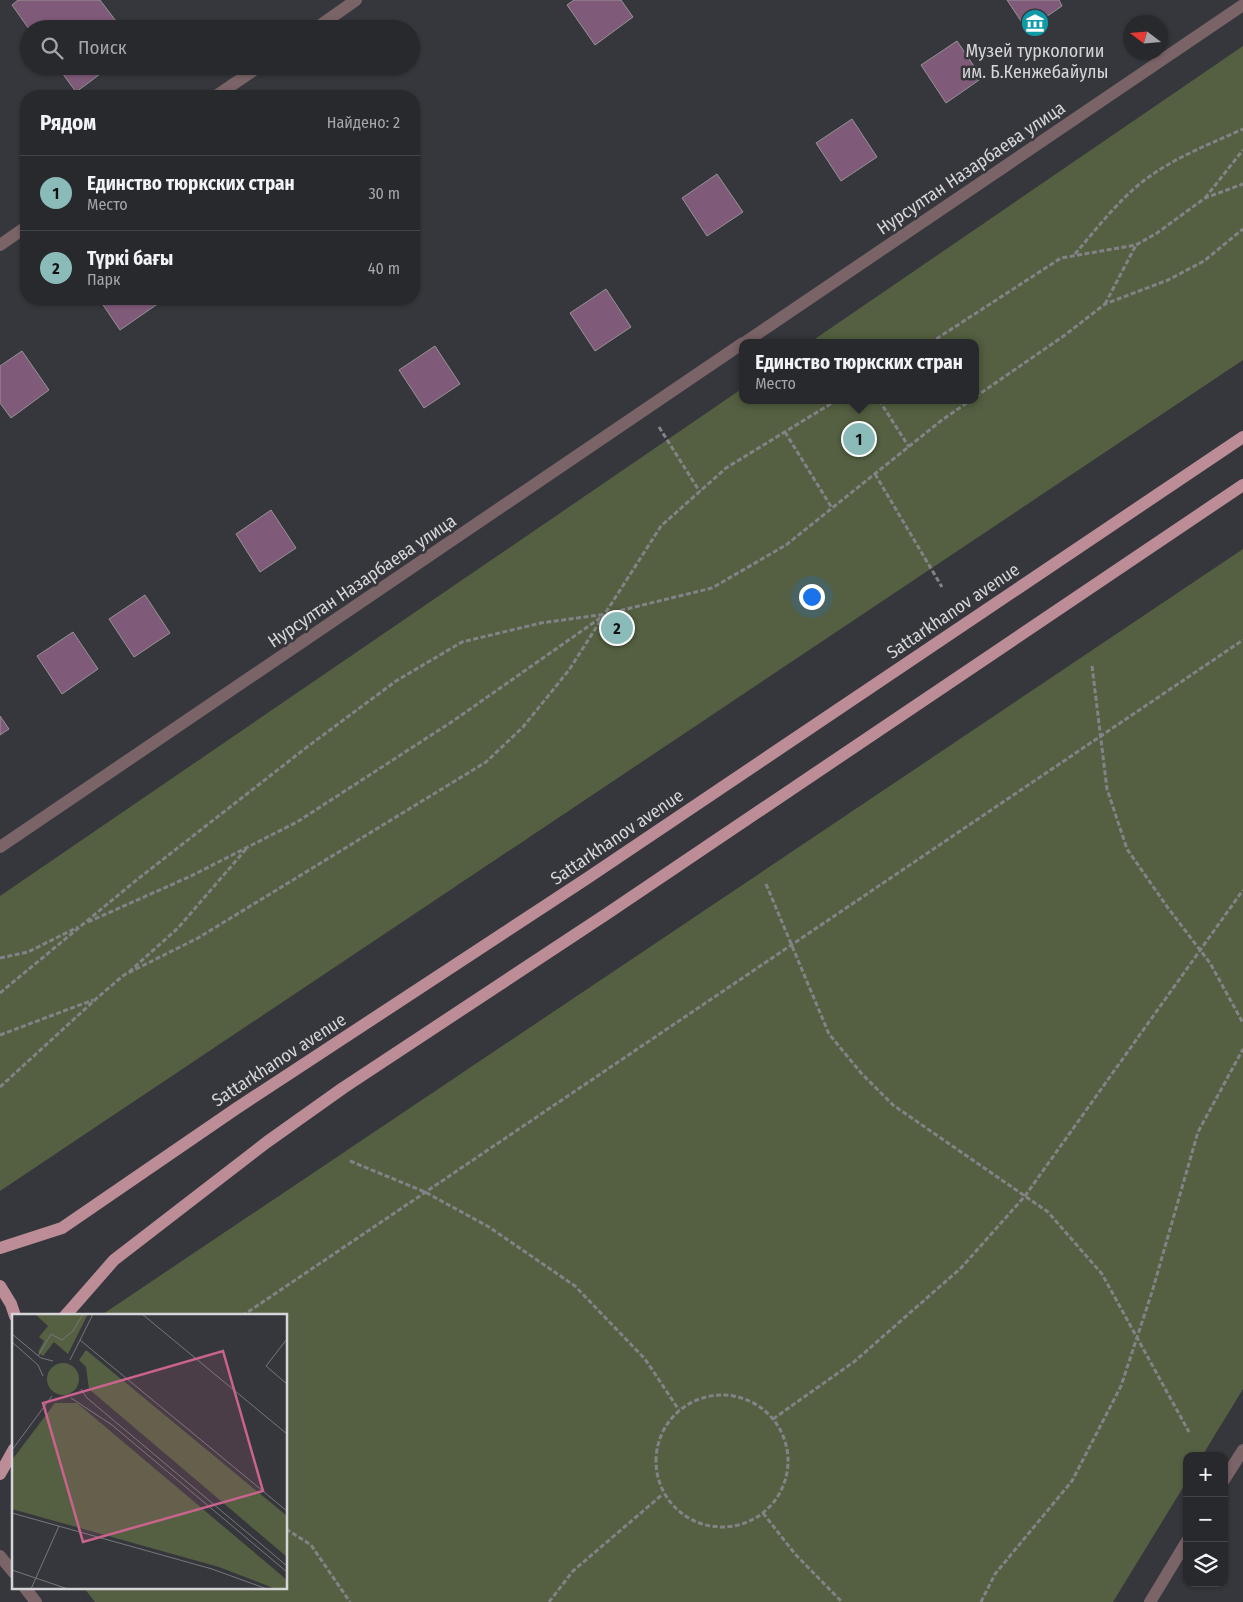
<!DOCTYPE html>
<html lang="ru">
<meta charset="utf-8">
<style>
:root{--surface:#28292d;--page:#303135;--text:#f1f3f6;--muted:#a5a6aa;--line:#444549;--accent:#8bbbb9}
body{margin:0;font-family:"Fira Sans Condensed",sans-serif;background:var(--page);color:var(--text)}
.controls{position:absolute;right:15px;bottom:15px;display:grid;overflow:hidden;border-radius:10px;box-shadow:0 1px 4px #0004}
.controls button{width:45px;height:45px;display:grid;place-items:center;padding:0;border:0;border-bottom:1px solid var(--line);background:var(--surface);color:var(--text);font:25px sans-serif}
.compass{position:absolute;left:1123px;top:15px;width:45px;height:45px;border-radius:50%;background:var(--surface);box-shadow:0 1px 4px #0004;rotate:286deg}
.you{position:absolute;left:811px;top:596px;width:18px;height:18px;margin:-12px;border:4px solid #fff;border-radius:50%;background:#1a73e8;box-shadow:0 0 0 8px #1a73e833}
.badge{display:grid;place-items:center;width:32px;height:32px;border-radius:50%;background:var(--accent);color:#111;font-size:16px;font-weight:700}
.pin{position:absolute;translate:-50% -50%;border:2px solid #fff;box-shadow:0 1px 5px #0006}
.popup{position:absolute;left:739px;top:339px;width:240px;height:65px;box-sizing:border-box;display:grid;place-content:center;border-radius:10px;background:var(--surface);filter:drop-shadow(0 1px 4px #0005);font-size:16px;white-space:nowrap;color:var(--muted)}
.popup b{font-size:19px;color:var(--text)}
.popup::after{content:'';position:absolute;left:50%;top:100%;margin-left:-10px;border:10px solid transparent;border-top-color:var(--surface)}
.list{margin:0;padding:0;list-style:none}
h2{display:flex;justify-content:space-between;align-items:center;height:65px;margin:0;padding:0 20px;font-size:21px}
h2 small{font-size:16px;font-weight:400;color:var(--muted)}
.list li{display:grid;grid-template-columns:32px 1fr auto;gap:15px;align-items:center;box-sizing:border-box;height:75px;padding:0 20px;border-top:1px solid var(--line)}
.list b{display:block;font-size:19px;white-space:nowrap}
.list p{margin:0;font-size:16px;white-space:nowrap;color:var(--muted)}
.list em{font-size:16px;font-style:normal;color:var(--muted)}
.icon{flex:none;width:28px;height:28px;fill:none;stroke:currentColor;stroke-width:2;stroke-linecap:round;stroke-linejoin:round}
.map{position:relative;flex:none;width:1243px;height:1602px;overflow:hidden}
.search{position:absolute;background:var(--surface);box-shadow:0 1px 4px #0004;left:20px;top:20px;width:400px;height:55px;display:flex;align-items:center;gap:12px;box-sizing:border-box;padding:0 18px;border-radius:28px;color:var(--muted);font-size:19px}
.panel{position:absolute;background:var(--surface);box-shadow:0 1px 4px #0004;left:20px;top:90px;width:400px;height:215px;border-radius:20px}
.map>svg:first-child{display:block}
</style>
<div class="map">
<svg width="1243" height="1602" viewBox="0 0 1243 1602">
<rect width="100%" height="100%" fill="#36373c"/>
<path fill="#546041" d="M1243 46V360L0 1191V896L743 388V400H975V343H809Z
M1243 549V1389L1202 1456H1187V1481L1113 1602H95L84 1588H286V1316H100Z"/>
<path fill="#805a79" stroke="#979296" d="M18 0H100L122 29H29L12 5Z
M574 0H621L633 17 595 45 567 5Z
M1007 0H1059L1062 6 1027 30Z
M957 41 982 78 946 103 921 65Z
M57 66H111L76 92Z
M852 119 877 157 841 181 816 143Z
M717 174 743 212 707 236 682 198Z
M606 289 631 327 595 351 570 313Z
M99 299H156L159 303 120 330Z
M435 346 460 384 424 408 399 370Z
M22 351 49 390 11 418 0 403V366Z
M271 510 296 548 260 572 236 534Z
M145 595 170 633 134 657 109 619Z
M73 632 98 669 62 694 37 656Z
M0 716 9 729 0 735Z"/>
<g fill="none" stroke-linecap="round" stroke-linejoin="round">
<path stroke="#838387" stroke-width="3" stroke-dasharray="5 2.5" stroke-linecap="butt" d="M1205 198 1243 150
M1075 254C1098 227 1123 194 1153 174 1181 155 1212 143 1243 129
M1105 304 1136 245
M930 343 1061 258 1136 245 1157 233 1205 198 1243 184
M975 397 1065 335 1105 304 1168 280 1204 261 1243 229
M879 400 909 447
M659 427 700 492
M785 432 832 508
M875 474 942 587
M1092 666 1107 789 1127 849 1168 908 1210 963 1243 1023
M766 884 829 1034 862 1074 893 1105 1048 1212 1102 1274 1189 1432
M88 922 191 876 297 822 453 721 603 616
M0 958 28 952 78 927
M129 972 178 928 247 848
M0 993 134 882 307 747 396 681 462 642 541 623 606 614 712 588 786 545 942 420 971 400
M0 1035 93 1000
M0 1087 97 998 124 975 198 938 486 762 523 727 569 670 661 526 726 468 837 400
M350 1161 425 1192 489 1227 575 1286 645 1359 679 1410
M242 1316 1243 640
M656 1461a66 66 0 1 1 132 0a66 66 0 1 1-132 0Z
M773 1419 855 1361 961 1268 1025 1196 1243 890
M763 1513 795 1554 842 1602
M286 1529 311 1545 350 1602
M549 1602 573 1571 663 1494
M981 1602 995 1574 1072 1481 1121 1386 1152 1292 1198 1132 1243 1049"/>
<path stroke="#7b6468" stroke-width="12" d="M315 29 356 0
M216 96 260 66
M0 245 26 227
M744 343 1243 5
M0 847 743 343
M1224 1480 1243 1450
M0 1556 14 1573
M25 1588 36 1602
M1150 1602 1187 1541"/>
<path stroke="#bc8d96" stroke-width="12" d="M0 1248 62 1228 237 1108 586 879 1243 437
M0 1286 11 1304 15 1316
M65 1316 114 1260 267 1142 343 1088 608 913 1243 485
M0 1474 14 1449"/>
</g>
<defs>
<symbol id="museum-disc" viewBox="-11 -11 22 22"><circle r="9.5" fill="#0f9aa8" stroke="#36373c"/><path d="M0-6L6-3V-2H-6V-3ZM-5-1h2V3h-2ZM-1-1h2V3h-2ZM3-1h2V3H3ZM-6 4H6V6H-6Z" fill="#fff"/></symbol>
</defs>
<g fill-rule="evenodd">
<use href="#museum-disc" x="1019" y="7" width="32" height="32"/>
</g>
<g text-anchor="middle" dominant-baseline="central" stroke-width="5" stroke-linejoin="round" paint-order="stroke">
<g font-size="18" fill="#d6d6d9" stroke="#36373c">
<text x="1035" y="51">Музей туркологии<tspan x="1035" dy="21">им. Б.Кенжебайулы</tspan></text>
</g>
<g font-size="18" fill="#d6d6d9" stroke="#36373c">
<text transform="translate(971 168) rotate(-34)">Нурсултан Назарбаева улица</text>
<text transform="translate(362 581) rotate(-34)">Нурсултан Назарбаева улица</text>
<text transform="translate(953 611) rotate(-34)">Sattarkhanov avenue</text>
<text transform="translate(617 837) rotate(-34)">Sattarkhanov avenue</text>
<text transform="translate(279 1060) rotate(-33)">Sattarkhanov avenue</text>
</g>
</g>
<g transform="translate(12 1314)">
<rect width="275" height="275" fill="#36373c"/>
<path d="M23 0H76L56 40 42 28 31 42 26 38 32 27 27 23 36 12ZM74 36 275 202V243L77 75 74 53 67 46ZM35 65a16 16 0 1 1 32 0a16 16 0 1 1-32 0ZM43 89H65L275 266V275H264L207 253 0 195V146Z" fill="#546041"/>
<path fill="none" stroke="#76777b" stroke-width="1" d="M130 0 275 120M0 20 29 44 41 47M275 25 254 52 275 70M68 26 275 197M0 28 26 51 31 62M26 42 39 20 50 26 61 17 71 0M58 46 81 0M69 75 75 84 275 252M59 84 100 111 275 258M0 136 40 82M0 199 200 255 255 275M0 256 56 275M19 275 47 212"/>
<path fill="#ca648d" fill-opacity="0.15" stroke="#ca648d" stroke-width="2.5" d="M211 37 251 177 71 228 31 89Z"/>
<rect width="275" height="275" fill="none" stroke="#d6d6d9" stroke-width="2.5"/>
</g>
</svg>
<div class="controls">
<button>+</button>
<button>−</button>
<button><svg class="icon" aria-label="layers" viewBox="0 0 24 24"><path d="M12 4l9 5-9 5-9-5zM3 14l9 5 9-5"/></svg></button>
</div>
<svg class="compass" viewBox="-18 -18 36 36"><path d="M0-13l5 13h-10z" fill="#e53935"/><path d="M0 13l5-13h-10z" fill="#a5a6aa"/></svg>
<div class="you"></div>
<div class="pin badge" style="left:859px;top:439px">1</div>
<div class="popup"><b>Единство тюркских стран</b>Место</div>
<div class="pin badge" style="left:617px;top:628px">2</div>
<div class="search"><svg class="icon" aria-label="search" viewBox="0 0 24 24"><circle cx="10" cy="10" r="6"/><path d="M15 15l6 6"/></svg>Поиск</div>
<section class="panel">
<h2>Рядом<small>Найдено: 2</small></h2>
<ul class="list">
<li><span class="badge">1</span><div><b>Единство тюркских стран</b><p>Место</p></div><em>30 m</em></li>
<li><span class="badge">2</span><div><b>Түркі бағы</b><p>Парк</p></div><em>40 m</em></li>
</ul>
</section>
</div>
